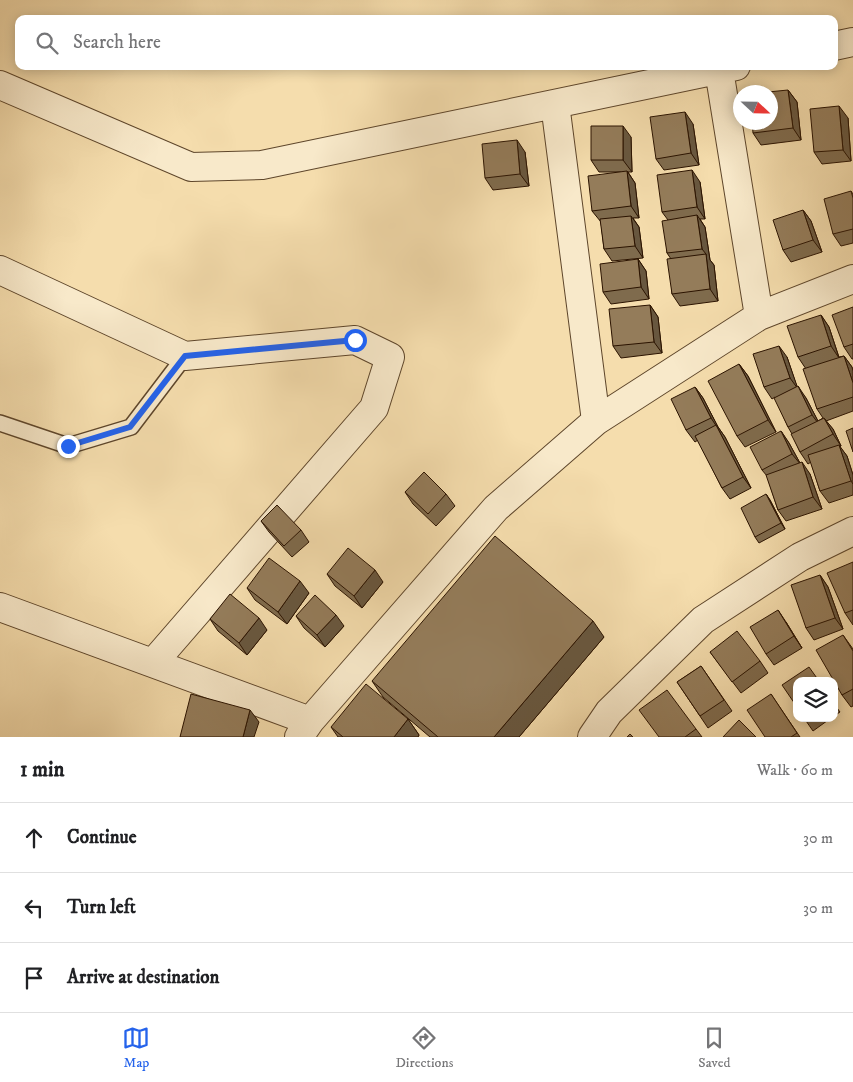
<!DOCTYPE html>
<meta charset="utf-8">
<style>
:root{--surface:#fff;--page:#f2f2f2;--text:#202124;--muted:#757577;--line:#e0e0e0;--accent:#2563eb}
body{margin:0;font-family:"IM FELL DW Pica",serif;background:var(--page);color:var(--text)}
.controls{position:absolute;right:15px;bottom:15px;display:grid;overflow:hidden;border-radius:10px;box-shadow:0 2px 12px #0003}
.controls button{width:45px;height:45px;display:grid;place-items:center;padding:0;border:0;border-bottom:1px solid var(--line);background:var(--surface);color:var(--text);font:25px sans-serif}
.compass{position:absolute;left:733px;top:85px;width:45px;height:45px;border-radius:50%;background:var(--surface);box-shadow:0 2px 12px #0003;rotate:112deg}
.stop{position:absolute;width:15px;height:15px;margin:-11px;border:4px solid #2563eb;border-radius:50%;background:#fff}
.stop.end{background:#2563eb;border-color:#fff;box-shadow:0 1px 5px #0008}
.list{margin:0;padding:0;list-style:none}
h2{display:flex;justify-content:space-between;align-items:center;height:65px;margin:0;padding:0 20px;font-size:21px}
h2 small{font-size:16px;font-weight:400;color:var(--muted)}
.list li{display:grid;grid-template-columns:32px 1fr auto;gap:15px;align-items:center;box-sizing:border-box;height:70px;padding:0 20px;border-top:1px solid var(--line)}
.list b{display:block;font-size:19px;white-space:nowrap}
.list em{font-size:16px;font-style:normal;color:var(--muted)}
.icon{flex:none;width:28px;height:28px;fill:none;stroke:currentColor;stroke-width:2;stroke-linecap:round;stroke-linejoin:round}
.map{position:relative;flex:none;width:853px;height:737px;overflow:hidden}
.search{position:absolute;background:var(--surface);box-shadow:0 2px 12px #0003;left:15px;right:15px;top:15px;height:55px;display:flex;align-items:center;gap:12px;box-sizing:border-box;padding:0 18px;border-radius:10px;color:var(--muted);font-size:19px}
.sheet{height:275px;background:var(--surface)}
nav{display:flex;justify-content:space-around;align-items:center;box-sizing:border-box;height:70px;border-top:1px solid var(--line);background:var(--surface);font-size:14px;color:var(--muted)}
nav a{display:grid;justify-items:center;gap:2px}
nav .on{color:var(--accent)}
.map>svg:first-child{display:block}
</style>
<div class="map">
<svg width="853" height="737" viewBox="0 0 853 737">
<rect width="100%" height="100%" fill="#f5ddad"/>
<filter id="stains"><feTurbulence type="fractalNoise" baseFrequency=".004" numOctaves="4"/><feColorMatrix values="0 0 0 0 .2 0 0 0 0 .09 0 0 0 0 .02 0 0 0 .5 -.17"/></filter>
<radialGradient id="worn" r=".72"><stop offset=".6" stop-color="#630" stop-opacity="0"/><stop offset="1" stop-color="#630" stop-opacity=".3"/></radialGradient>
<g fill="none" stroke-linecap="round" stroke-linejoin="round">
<defs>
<path id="lane" d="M0 423 68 446 131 427 185 356"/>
<path id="street" d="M834 46 853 42
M719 70 759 316
M0 85 191 167 262 165 736 66
M555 104 596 421
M0 270 185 356 355 340 390 357 374 408 153 663
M0 607 310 721
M299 737 310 721 496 508 596 421 759 316 853 279
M592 737 609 712 703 620 800 557 853 531"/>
</defs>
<use href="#lane" stroke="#5e462b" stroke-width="18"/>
<use href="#street" stroke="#5e462b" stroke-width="30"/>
<use href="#lane" stroke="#f8e9ca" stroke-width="15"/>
<use href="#street" stroke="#f8e9ca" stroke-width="28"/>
</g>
<path fill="#7f6b4d" stroke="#2b1300" d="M788 90 797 102 801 140 761 145 753 133Z
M848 118 851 161 822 164 814 152Z
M693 124 699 165 664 170 656 159Z
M631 137 632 172H628L635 183 639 218H633L639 227 643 258 612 261 604 249 601 222 592 211 621 172H599L591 160Z
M525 152 529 186 493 190 485 178Z
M700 182 705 219H700L705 227 710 260 714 265 718 301 680 306 672 294 671 259 667 253 668 220 662 212Z
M851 191 853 194V243L841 246 833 234Z
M803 210 811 221 822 252 791 262 783 250Z
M638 259 646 271 649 299 611 304 603 292Z
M650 305 658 317 662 353 621 358 613 346Z
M853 307V359H852L844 347Z
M821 315 829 327 839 357 844 356 852 367 853 371V411L826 421 833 429 841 446 840 447 847 456 853 475V495L829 503 820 491 811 462 808 464 800 452 792 434 788 427 775 397 772 399 764 387 787 357 797 387 806 398 818 421 823 418 817 409 806 369 798 357Z
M739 364 748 376 776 432 745 447 737 436Z
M695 387 703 398 718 427 725 437 751 488 730 499 722 488 698 440 695 442 686 430Z
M781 431 789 443 800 463 810 474 822 509 786 521 778 510 767 476 762 470Z
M405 492 446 494 455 506 436 526 413 504Z
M766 494 770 500 785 529 759 543 755 537Z
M261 521 301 530 309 542 292 557 269 532Z
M853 562V625L845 613Z
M327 574 383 582 362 608 335 586Z
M820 575 828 587 843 629 814 640 806 628Z
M247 588 309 593 287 624 255 600Z
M296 616 344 626 325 647 304 628Z
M210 619 267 630 247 655 218 631Z
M786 622 802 648 774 665 766 654Z
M843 635 853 649V706L851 707 842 695Z
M604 637 519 737H430L383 697 372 681Z
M710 652 760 661 768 673 741 693Z
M701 666 732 711 708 728 677 682Z
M771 694 779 706 800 737H765Z
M834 704 840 712 834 716Z
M804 718H831L813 731Z
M408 719 419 735 418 737H338L331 727Z
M696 729 702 737H659Z"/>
<path fill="#68573f" stroke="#2b1300" d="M788 90 797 102 801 140 793 128Z
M839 106 848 118 851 161 843 150Z
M685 112 693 124 699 165 691 153Z
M623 126 631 137 632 172 623 160Z
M517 140 525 152 529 186 520 174Z
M692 170 700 182 705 219 697 207Z
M627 171 635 183 639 218 631 206Z
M803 210 811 221 822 252 813 240Z
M697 215 705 227 710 260 714 265 718 301 710 289 706 254 702 249Z
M631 216 639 227 643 258 635 246Z
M638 259 646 271 649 299 641 287Z
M650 305 658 317 662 353 654 342Z
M821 315 829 327 839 358 831 346Z
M779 346 787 357 798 389 790 378Z
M844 356 852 367 853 371V383Z
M739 364 748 376 776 432 768 420Z
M798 386 806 398 821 427 812 415Z
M695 387 703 398 718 427 725 437 751 488 743 477 717 427 711 418Z
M824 418 833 429 841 446 833 434Z
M781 431 789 443 801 465 792 454Z
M839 445 847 456 853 475V484L851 481Z
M802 462 810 474 822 509 813 497Z
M766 494 770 500 785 529 781 523Z
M375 570 383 582 362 608 354 596Z
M820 575 828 587 843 629 835 618Z
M300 581 309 593 287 624 278 612Z
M778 610 786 622 802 648 794 636Z
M336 615 344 626 325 647 317 635Z
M259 618 267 630 247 655 239 643Z
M593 621 604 637 519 737H494Z
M250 710 259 722 254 737H243Z
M408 719 419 735 418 737H394Z"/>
<path fill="#947c5a" stroke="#2b1300" d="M788 90 793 128 753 133 752 122H770V92H768Z
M839 106 843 150 814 152 810 109Z
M685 112 691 153 656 159 650 117Z
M591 126H623V160H591Z
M517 140 520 174 485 178 482 144Z
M692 170 697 207 662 212 657 175Z
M627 171 631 206 592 211 588 176Z
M851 191 853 198V229L833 234 824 199Z
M803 210 813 240 783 250 773 220Z
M697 215 702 249 667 253 662 221Z
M631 216 635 246 604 249 600 219Z
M706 254 710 289 672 294 667 259Z
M638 259 641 287 603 292 600 264Z
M650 305 654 342 613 346 609 309Z
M853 307V344L844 347 832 315Z
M821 315 831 346 798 357 787 326Z
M779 346 790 378 764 387 753 354Z
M844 356 853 383V397L817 409 803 369Z
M739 364 768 420 737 436 708 381Z
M798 386 812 415 788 427 774 398Z
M695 387 711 418 686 430 671 399Z
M824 418 833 434 800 452 791 434Z
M716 425 743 477 722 488 695 436Z
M853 428V452L846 431Z
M781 431 792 454 762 470 750 447Z
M839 445 851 481 820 491 808 455Z
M802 462 813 497 778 510 766 475Z
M424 472 446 494 428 514 405 492Z
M766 494 781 523 755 537 741 508Z
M277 505 301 530 284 546 261 521Z
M495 536 593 621 494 737H438L372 681Z
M348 548 375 570 354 596 327 574Z
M269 558 300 581 278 612 247 588Z
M853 562V610L845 613 827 573Z
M820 575 835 618 806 628 791 585Z
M230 594 259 618 239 643 210 619Z
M315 595 336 615 317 635 296 616Z
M778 610 794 636 766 654 750 627Z
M737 631 760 661 732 682 710 652Z
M843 635 853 651V689L842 695 816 650Z
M701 666 724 700 700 716 677 682Z
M809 667 819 681H797V707L782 685Z
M366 684 408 719 394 737H343L331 727Z
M667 690 696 729 685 737H659L639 710Z
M191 694 250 710 243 737H180Z
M771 694 797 733 791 737H765L747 710Z
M739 720 756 737H723Z
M630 734 633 737H627Z"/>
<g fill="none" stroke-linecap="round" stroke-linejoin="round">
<path stroke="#2563eb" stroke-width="6" d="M68 446 130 427 185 356 355 340"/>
</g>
<rect width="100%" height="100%" filter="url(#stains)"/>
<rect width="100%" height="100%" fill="url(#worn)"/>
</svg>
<div class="controls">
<button><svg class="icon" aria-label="layers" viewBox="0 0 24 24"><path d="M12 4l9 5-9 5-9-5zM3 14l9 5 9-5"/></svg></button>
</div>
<svg class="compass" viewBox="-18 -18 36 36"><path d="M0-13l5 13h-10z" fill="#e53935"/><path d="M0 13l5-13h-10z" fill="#757577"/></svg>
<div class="stop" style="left:355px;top:340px"></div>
<div class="stop end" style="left:68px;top:446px"></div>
<div class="search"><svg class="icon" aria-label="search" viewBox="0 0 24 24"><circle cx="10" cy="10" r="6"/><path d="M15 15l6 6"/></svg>Search here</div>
</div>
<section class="sheet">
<h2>1 min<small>Walk · 60 m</small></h2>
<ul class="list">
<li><svg class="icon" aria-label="ahead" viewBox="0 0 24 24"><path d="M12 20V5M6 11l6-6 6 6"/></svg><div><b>Continue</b></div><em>30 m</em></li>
<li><svg class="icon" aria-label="left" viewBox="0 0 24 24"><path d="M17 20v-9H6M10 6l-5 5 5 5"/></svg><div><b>Turn left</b></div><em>30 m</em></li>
<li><svg class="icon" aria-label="arrive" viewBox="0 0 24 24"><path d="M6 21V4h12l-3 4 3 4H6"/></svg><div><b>Arrive at destination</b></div></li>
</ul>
</section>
<nav>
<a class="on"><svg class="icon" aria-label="map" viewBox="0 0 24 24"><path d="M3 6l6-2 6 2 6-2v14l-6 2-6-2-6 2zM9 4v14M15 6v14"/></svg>Map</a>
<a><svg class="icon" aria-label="directions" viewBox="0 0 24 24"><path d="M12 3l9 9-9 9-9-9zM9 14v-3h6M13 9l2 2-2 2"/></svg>Directions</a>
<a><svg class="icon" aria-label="saved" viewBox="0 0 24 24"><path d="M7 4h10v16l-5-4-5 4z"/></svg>Saved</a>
</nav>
